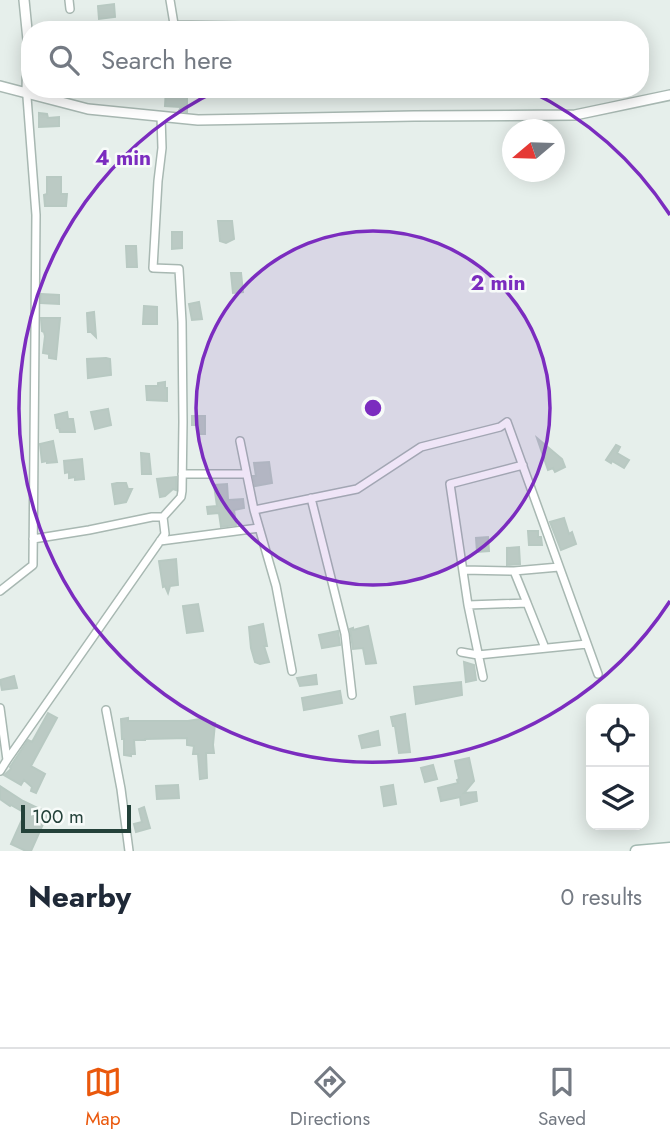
<!DOCTYPE html>
<style>
:root{--surface:#fff;--page:#f6f6f7;--text:#1f2937;--muted:#747a83;--line:#e0e1e3;--accent:#ea580c}
body{margin:0;font-family:Jost,sans-serif;background:var(--page);color:var(--text)}
.controls{position:absolute;right:21px;bottom:21px;display:grid;overflow:hidden;border-radius:14px;box-shadow:0 4px 18px #0003}
.controls button{width:63px;height:63px;display:grid;place-items:center;padding:0;border:0;border-bottom:2px solid var(--line);background:var(--surface);color:var(--text);font:35px sans-serif}
.compass{position:absolute;left:502px;top:119px;width:63px;height:63px;border-radius:50%;background:var(--surface);box-shadow:0 4px 18px #0003;rotate:251deg}
.scale{position:absolute;left:21px;bottom:18px;width:110px;box-sizing:border-box;padding-left:7px;border:4px solid #24423a;border-top:0;font-size:19px;line-height:24px;white-space:nowrap;color:#24423a;-webkit-text-stroke:5px #f7fbf9;paint-order:stroke}
.list{margin:0;padding:0;list-style:none}
h2{display:flex;justify-content:space-between;align-items:center;height:91px;margin:0;padding:0 28px;font-size:30px}
h2 small{font-size:23px;font-weight:400;color:var(--muted)}
.icon{flex:none;width:38px;height:38px;fill:none;stroke:currentColor;stroke-width:2;stroke-linecap:round;stroke-linejoin:round}
.map{position:relative;flex:none;width:670px;height:851px;overflow:hidden}
.search{position:absolute;background:var(--surface);box-shadow:0 4px 18px #0003;left:21px;right:21px;top:21px;height:77px;display:flex;align-items:center;gap:18px;box-sizing:border-box;padding:0 24px;border-radius:28px;color:var(--muted);font-size:26px}
.sheet{height:196px;background:var(--surface)}
nav{display:flex;justify-content:space-around;align-items:center;box-sizing:border-box;height:98px;border-top:2px solid var(--line);background:var(--surface);font-size:19px;color:var(--muted)}
nav a{display:grid;justify-items:center;gap:4px}
nav .on{color:var(--accent)}
.map>svg:first-child{display:block}
</style>
<div class="map">
<svg width="670" height="851" viewBox="0 0 670 851">
<rect width="100%" height="100%" fill="#e6efeb"/>
<path fill="#bbcac4" stroke="#b8c9c2" stroke-width="2" d="M114 4 115 17 99 19 98 6Z
M166 89H171L172 95 186 96 185 89H195V95H187V112L179 111 181 107 165 106Z
M39 113 47 114 48 118 59 117V126L39 127Z
M47 177H61V194H67L66 206H45L44 195 47 194Z
M218 221H232L234 239 226 243 220 241Z
M172 232H182V248L172 249Z
M126 246H136L137 267H127Z
M231 273H241L243 292 233 293Z
M41 294 59 295V304L41 303Z
M199 302 202 319 192 320 189 304Z
M144 306 157 307V324H143Z
M94 312 96 337 91 332H88L87 313Z
M41 318H60L56 359 49 358V354L43 353 45 336 44 332 42 331Z
M106 358 110 359 111 375 88 378 87 359Z
M165 382V388H167V401L147 400 146 386H158V383Z
M108 409 111 425 95 429 91 412Z
M67 412 68 419H73L75 432H60L59 428H57L55 415Z
M192 416H205V434H198L199 425H192Z
M537 438 562 459 565 467 555 472 553 468 548 470Z
M53 441 57 462 47 463V461L42 462 40 444Z
M616 445 620 447 617 453 629 460 624 468 612 461 611 463 606 460Z
M141 453 149 454 151 474H142Z
M82 459 84 479 75 480V477L69 478V472L65 473 64 461Z
M269 462 272 483 255 486 253 476H256L254 463Z
M176 477V490L173 489 165 496 160 497 157 479Z
M117 483H126L128 489H132L126 502 115 504 112 484Z
M227 484 228 499 229 500 243 499 244 508 234 510 236 525 221 527 219 513 208 514 207 507 217 506 214 485Z
M564 518 569 534 572 532 576 544 561 550 550 522Z
M528 531H538V537H541L542 545H529Z
M488 537 489 551 477 552 476 538Z
M519 547 520 564 507 565V548Z
M176 559 178 585 170 586 168 593 165 586 163 587 159 561Z
M198 604 203 631 187 633 183 606Z
M263 624 267 646H264L269 662 260 664 255 662 251 648 249 627Z
M368 626 376 663 366 664 363 648 353 649 350 629 353 628V630Z
M338 631 340 645 322 648 319 635Z
M464 662 474 665 476 680 466 682Z
M316 675 317 684 300 686 297 678Z
M14 676 17 688 2 690 0 680Z
M461 682 462 695 416 704 414 687Z
M340 691 342 703 304 710 302 698Z
M48 713 57 718 31 766 45 774 36 793 31 791 32 787 24 780 21 785 4 775 11 769 10 767 28 740 32 742Z
M405 714 410 752 399 753 395 726H393L391 717Z
M128 718V721H188L200 719H205L204 721 215 723 213 745 214 753H206L207 778 200 779 198 754H193L194 746 187 745V738L145 739V740H134L135 754H131V756L124 755V739H122L121 719Z
M378 731 380 745 362 748 359 736Z
M469 758 474 781 464 793 476 792 477 801 461 805 460 797 441 801 438 788 458 783 457 780 459 779 455 761Z
M433 765 437 779 425 782 421 768Z
M178 785 179 798 157 799 156 786Z
M393 785 396 804 384 806 381 787Z
M0 786 23 801 48 813 31 851H26L11 844 25 813 11 805 10 806 0 799Z
M144 807 150 828 136 832 134 824 142 822 139 809Z"/>
<g fill="none" stroke-linecap="round" stroke-linejoin="round">
<defs>
<path id="minor" d="M69 0 70 9
M170 0 175 30
M175 25 242 26 244 30
M240 441 254 510 276 586 292 671
M182 474H246
M311 498 345 634 352 695
M254 510 357 489 421 447 500 427 507 422 598 674
M33 539 89 530 152 517H163
M160 541 259 528
M463 570 514 571 527 603
M514 571 559 567
M0 591 33 565 36 215 27 97
M468 605 527 603 545 648
M461 652 478 655 587 644
M483 677 468 605 450 484 523 465
M0 708 7 760 0 771
M106 710 121 789 129 851
M7 760 165 534 163 517 181 497 182 491 183 422 182 322 179 269 153 268 158 181 162 148 161 116"/>
<path id="tertiary" d="M24 0 28 40 27 93
M0 86 88 109 198 120 414 116 575 115 670 95"/>
<path id="secondary" d="M636 851 670 848"/>
</defs>
<use href="#minor" stroke="#a8b8b2" stroke-width="10"/>
<use href="#tertiary" stroke="#a8b8b2" stroke-width="12"/>
<use href="#secondary" stroke="#a4bbb3" stroke-width="13"/>
<use href="#minor" stroke="#fff" stroke-width="7"/>
<use href="#tertiary" stroke="#fff" stroke-width="9"/>
<use href="#secondary" stroke="#fff" stroke-width="10"/>
</g>
<circle cx="373" cy="408" r="177" fill="#7b2cbf" fill-opacity=".12"/>
<g fill="none" stroke="#7b2cbf" stroke-width="3.5">
<circle cx="373" cy="408" r="177"/>
<path d="M670 601A354 354 0 1 1 218 90M528 90A354 354 0 0 1 670 215"/>
</g>
<circle cx="373" cy="408" r="10" fill="#7b2cbf" stroke="#f7fbf9" stroke-width="3.5"/>
<g font-size="21" text-anchor="middle" font-weight="bold" fill="#7b2cbf" stroke="#f7fbf9" stroke-width="5" stroke-linejoin="round" paint-order="stroke">
<text x="123" y="165">4 min</text>
<text x="498" y="290">2 min</text>
</g>
</svg>
<div class="controls">
<button><svg class="icon" aria-label="locate" viewBox="0 0 24 24"><circle cx="12" cy="12" r="6"/><path d="M12 2v4M12 18v4M2 12h4M18 12h4"/></svg></button>
<button><svg class="icon" aria-label="layers" viewBox="0 0 24 24"><path d="M12 4l9 5-9 5-9-5zM3 14l9 5 9-5"/></svg></button>
</div>
<svg class="compass" viewBox="-18 -18 36 36"><path d="M0-13l5 13h-10z" fill="#e53935"/><path d="M0 13l5-13h-10z" fill="#747a83"/></svg>
<div class="scale">100 m</div>
<div class="search"><svg class="icon" aria-label="search" viewBox="0 0 24 24"><circle cx="10" cy="10" r="6"/><path d="M15 15l6 6"/></svg>Search here</div>
</div>
<section class="sheet">
<h2>Nearby<small>0 results</small></h2>
<ul class="list">
</ul>
</section>
<nav>
<a class="on"><svg class="icon" aria-label="map" viewBox="0 0 24 24"><path d="M3 6l6-2 6 2 6-2v14l-6 2-6-2-6 2zM9 4v14M15 6v14"/></svg>Map</a>
<a><svg class="icon" aria-label="directions" viewBox="0 0 24 24"><path d="M12 3l9 9-9 9-9-9zM9 14v-3h6M13 9l2 2-2 2"/></svg>Directions</a>
<a><svg class="icon" aria-label="saved" viewBox="0 0 24 24"><path d="M7 4h10v16l-5-4-5 4z"/></svg>Saved</a>
</nav>
